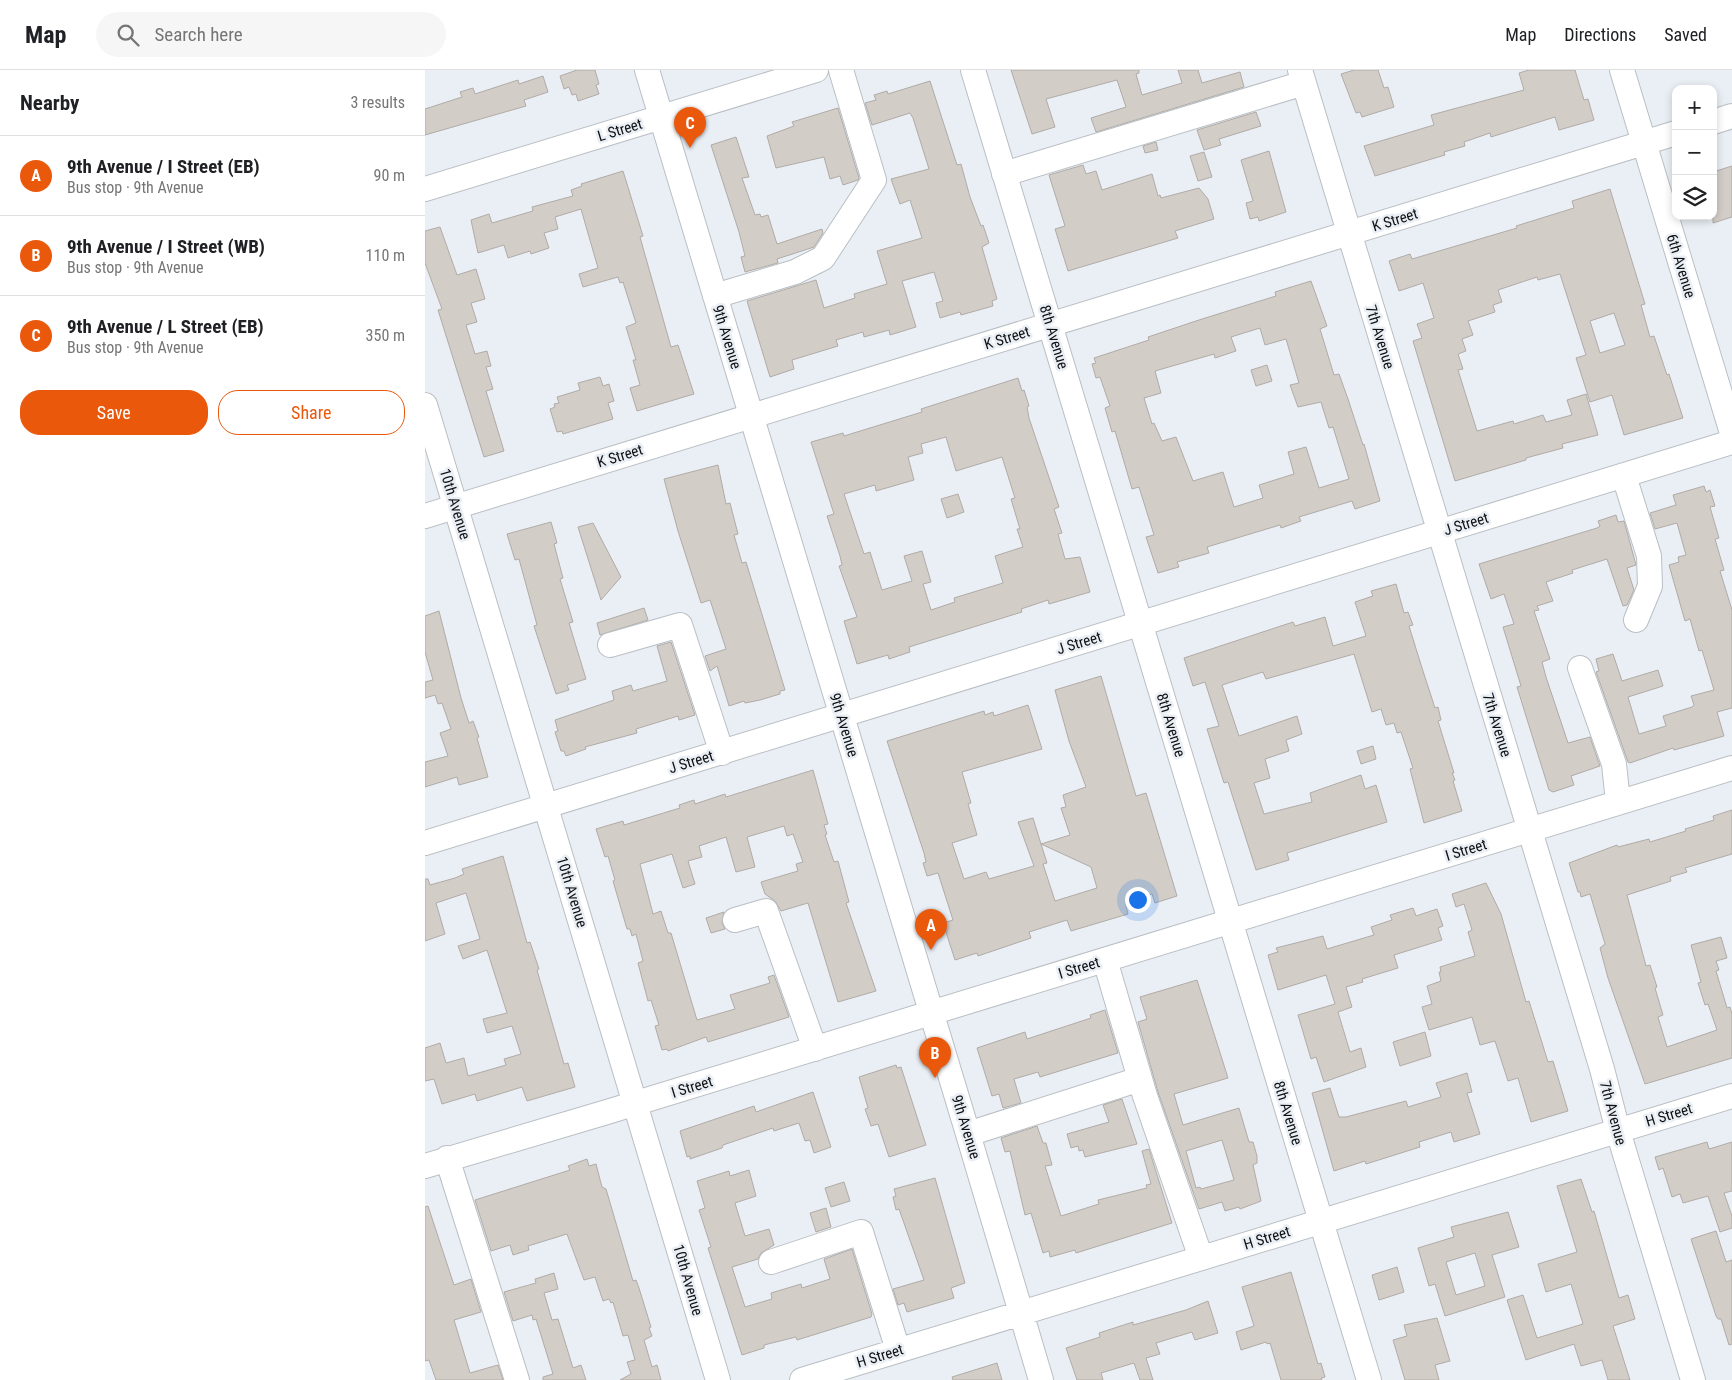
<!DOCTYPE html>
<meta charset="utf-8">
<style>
:root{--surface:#fff;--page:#f6f6f6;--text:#202124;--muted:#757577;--line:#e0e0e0;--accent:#ea580c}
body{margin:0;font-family:"Roboto Condensed",sans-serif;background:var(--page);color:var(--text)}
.controls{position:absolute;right:15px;top:15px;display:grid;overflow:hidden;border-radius:10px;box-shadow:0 2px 8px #0003}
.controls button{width:45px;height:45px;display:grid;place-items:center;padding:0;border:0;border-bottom:1px solid var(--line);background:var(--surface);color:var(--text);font:25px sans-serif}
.you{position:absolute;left:712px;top:829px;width:18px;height:18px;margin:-12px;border:4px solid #fff;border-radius:50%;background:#1a73e8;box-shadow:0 0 0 8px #1a73e833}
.badge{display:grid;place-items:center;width:32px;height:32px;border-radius:50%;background:var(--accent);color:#fff;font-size:16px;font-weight:700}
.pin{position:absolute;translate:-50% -41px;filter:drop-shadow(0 1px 2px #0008)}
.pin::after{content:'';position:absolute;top:26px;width:18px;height:15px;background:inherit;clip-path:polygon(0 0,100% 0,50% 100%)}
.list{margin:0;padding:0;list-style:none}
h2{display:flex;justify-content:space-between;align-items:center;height:65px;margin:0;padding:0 20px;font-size:21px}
h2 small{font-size:16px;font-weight:400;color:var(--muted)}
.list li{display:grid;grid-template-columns:32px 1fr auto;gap:15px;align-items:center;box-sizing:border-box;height:80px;padding:0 20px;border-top:1px solid var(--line)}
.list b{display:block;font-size:19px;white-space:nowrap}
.list p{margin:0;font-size:16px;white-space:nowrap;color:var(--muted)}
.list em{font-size:16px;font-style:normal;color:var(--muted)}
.actions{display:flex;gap:10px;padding:15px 20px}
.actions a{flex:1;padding:11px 0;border:1px solid var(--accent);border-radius:20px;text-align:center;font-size:18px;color:var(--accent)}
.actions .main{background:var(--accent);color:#fff}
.icon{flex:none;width:28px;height:28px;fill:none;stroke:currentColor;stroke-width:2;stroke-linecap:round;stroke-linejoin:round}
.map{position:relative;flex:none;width:1307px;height:1310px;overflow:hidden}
header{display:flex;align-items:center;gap:30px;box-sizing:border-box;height:70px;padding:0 25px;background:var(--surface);border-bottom:1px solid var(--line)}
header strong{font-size:24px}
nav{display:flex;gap:28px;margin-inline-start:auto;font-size:18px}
.search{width:350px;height:45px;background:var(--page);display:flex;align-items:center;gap:12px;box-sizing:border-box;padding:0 18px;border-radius:28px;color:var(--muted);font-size:19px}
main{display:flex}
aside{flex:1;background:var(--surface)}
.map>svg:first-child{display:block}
</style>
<header>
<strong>Map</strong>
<div class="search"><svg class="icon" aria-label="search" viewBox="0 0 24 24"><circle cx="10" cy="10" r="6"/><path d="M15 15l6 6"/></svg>Search here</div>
<nav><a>Map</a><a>Directions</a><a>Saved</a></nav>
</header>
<main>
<aside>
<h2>Nearby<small>3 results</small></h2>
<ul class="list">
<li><span class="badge">A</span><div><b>9th Avenue / I Street (EB)</b><p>Bus stop · 9th Avenue</p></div><em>90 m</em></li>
<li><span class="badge">B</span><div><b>9th Avenue / I Street (WB)</b><p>Bus stop · 9th Avenue</p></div><em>110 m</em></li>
<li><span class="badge">C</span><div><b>9th Avenue / L Street (EB)</b><p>Bus stop · 9th Avenue</p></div><em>350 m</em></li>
</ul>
<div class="actions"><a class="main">Save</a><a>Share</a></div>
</aside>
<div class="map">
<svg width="1307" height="1310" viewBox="0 0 1307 1310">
<rect width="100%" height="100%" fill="#eaeff5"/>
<path fill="#d3cdc8" stroke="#b1aba7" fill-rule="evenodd" d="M152 0H170L174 14 171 15 174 24 153 31 151 24 147 25 144 17 139 19 135 6Z
M586 0H714V3L711 4 717 25 757 13 753 0H773L777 13 815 2 819 17 671 62 666 48 701 37 692 10 621 29 630 57 607 64Z
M929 0H953L959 18 963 17 969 37 937 47 935 42 931 43 916 4Z
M1104 0H1150L1159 30 1163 29 1169 50 1134 60 1130 47 1066 67 1065 63 1039 72 1040 76 1019 82 1020 85 950 106 939 76 1009 55 1006 45 1099 20 1094 3Z
M118 6 123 22 99 30 101 36 0 65V39L37 27 35 22 48 18 50 24 93 10 94 14Z
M505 11 532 95 536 94 545 127 556 156 558 155 564 173 557 177 572 229 567 231 568 236 536 245 535 242 515 248 511 233 518 231 509 202 477 211 491 257 465 265 464 260 439 267 438 262 411 270 413 276 367 290 369 299 345 307 322 231 391 210 399 238 430 228 429 224 462 214 452 181 497 168 485 130 475 134 466 109 504 99 488 48 485 43 447 55 440 33 451 30 449 25 462 21 463 24Z
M413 38 434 108 433 110 418 115 415 106 405 109 399 87 351 98 342 66 369 56 367 52Z
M831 42 836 56 794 69 796 75 779 80 772 60Z
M311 67 324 107 317 108 330 145 335 144 336 147 343 145 352 174 397 159 398 163 389 177 352 189 353 193 320 202 316 187 320 186 314 162 286 75Z
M731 72 733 80 720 83 718 76Z
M844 81 861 142 834 151 833 147 825 149 821 133 828 131 816 90Z
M779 82 787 107 773 111 765 86Z
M658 95 661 104 671 101 677 120 727 104 733 126 735 125 736 128 774 118 783 129 789 149 750 161 753 168 643 201 630 159 640 156 624 105Z
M1307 96V147L1288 153V102Z
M198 101 218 166 215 167 246 277 253 275 269 324 212 341 205 318 215 315 208 290H211L201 257 211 253 198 212 195 213 193 207 158 217 154 204 173 198 156 139 130 147 133 159 119 163 124 178 106 184 105 181 83 188 79 175 53 183 46 150 64 144 67 153 108 141 107 137 148 126 146 120 157 116 156 114Z
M1185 119 1220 234 1216 235 1225 267 1229 266 1242 305 1244 304 1258 348 1199 365 1187 325 1165 332 1151 288 1161 285 1135 204 1113 210 1112 207 1073 220 1077 232 1068 235 1070 242 1043 251 1048 265 1037 269 1041 281 1033 284 1038 299 1033 300 1052 361 1088 351 1089 354 1118 345 1121 352 1147 345 1142 330 1161 324 1173 365 1137 374 1138 378 1101 388V390L1030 411 988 271 997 268 992 254 1009 248 998 213 974 221 964 191 985 184 987 189 1092 158 1091 156 1149 138 1147 131ZM1189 243 1200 275 1175 283 1165 251Z
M15 157 32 205 51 199 60 229 46 233 52 252 41 255 50 284 62 281 66 296 61 297 68 319 61 321 79 381 59 387 13 240 17 239 0 193V161Z
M886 211 902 256 895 259 909 305 914 304 923 329 938 375 939 374 955 431 930 439 927 431 874 447 876 451 856 458 855 455 782 477 784 483 752 492 754 497 733 503 721 467 729 465 714 417 707 419 690 361 687 362 680 338 685 336 675 307 671 308 667 294 671 293 669 288 724 270 723 267 777 249 851 226 850 222ZM835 258 840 275 861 269 874 313 865 315 873 337 896 332 904 358 908 357 924 409 894 418 881 377 863 382 869 404 834 415 838 428 809 437 798 402 768 411 751 367 737 371 729 353 727 354 719 328 736 323 730 301 789 284 790 288 811 281 806 267Z
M842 295 847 311 831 316 826 300Z
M175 307 178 316 184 314 189 331 183 333 188 349 138 364 137 361 132 362 125 339 130 337 129 334 134 333 132 327 155 320 153 313Z
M593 308 597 321 599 320 604 336 602 337 604 348 634 437 629 439 637 463 633 464 640 489 655 487 665 522 624 534 623 530 596 539 597 542 484 577 485 582 464 589 463 585 432 594 419 551 432 547 414 496 417 495 415 486 402 446 409 444 386 372 418 363 419 366 497 342 496 339ZM521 367 531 401 577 387 590 428 586 429 595 459H592L598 477 570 486 578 513 529 528 530 532 506 540 498 514 506 512 497 481 479 486 487 511 457 520 445 482 439 484 419 424 450 415 451 421 489 410 483 387 498 383 496 374Z
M293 395 301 434 305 433 313 464 309 465 317 493 321 492 360 620 355 621V624L335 630 320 633 319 631 304 636 292 596 285 601 280 586 301 579 285 530 276 533 253 461 239 409Z
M1279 416 1281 422 1285 420 1290 436 1285 437 1294 468 1290 469 1299 500 1295 501 1307 540V638L1292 642 1299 666 1249 680 1248 678 1205 693 1203 692 1171 602 1174 601 1171 589 1188 584 1197 611 1233 600 1238 616 1203 627 1214 664 1241 656 1238 646 1267 637 1269 635 1266 626 1289 620 1277 580 1274 581 1265 549 1260 551 1244 495 1254 492 1253 487 1261 485 1252 453 1230 459 1225 443 1251 435 1248 425Z
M533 424 539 442 522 448 516 429Z
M1191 445 1193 452 1199 451 1211 495 1202 498 1209 520 1202 535 1198 536 1182 489 1147 500 1148 503 1121 512 1128 531 1112 536 1114 540 1109 541 1125 589 1117 592 1121 607 1143 673 1165 667 1175 696 1146 706 1149 715 1128 722 1124 720 1092 617 1096 616 1078 557 1089 554 1079 524 1066 529 1054 494 1172 458 1175 456 1173 451Z
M126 452 132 473 129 474 138 508 135 509 148 552 144 553 161 609 142 615 144 620 131 624 109 556 112 555 94 489 90 490 82 464Z
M168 453 196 507 176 530 153 457Z
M971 514 979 543 983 542 988 555 984 556 997 598 1010 638 1013 637 1016 650 1013 651 1029 703H1027L1030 710 1028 711 1037 741 999 753 985 699 988 698 976 662 972 663 969 653 961 655 956 639 947 642 929 584 841 609 838 602 797 615 814 666 872 646 877 664 861 670 864 681 840 689 845 708 829 713 839 744 887 732 885 723 936 705 940 719 951 715 962 752 862 783 864 790 831 800 803 712 799 713 782 659 794 656 780 612 768 616 759 588 868 552 870 556 900 547 908 576 941 566 930 532 948 526 946 521Z
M219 538 223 550 175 565 172 553Z
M14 541 36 628 44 653 48 651 54 667 52 668 63 707 34 715 32 707 0 717V692L23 686 15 663 26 659 17 633 13 634 10 625 0 628V612L8 610 0 582V546Z
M246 572 270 645 254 650 253 646 211 659 212 663 160 677 161 679 141 686 139 681H136L130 662 133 661 130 650 189 630 187 621 206 615 208 621 242 611 232 576Z
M676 606 711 726 721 723 752 826 730 833 727 824 700 832 703 844 646 861 642 850 604 862 606 868 553 886 552 883 530 890 518 853 528 850 513 803 502 806 498 793 501 792 499 783 462 671 559 641 560 645 568 642 569 646 603 635 617 679 537 702 546 733 543 734 552 765 527 773 539 809 561 802 564 809 609 796 593 752 608 748 616 774 645 765 636 738 641 737 638 725 661 717 644 671 630 620ZM616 774 666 797 672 818 630 831 618 794 622 793Z
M948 676 951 689 936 694 932 681Z
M388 700 403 754 399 755 402 764 400 765 409 792 413 791 424 832 421 833 451 921 413 932 383 833 356 841 350 831 340 824 336 812 373 801 371 794 378 792 368 764 362 766 359 756 322 767 330 797 311 802 301 767 274 776 277 787 263 791 270 814 258 818 247 784 215 794 228 844 236 841 243 863H246L272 950 310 939 305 925 345 913 343 907 349 905 364 947 283 972 281 967 243 981 242 979 237 980 230 956 234 955 226 930 223 931 213 893 218 891 211 864 207 866 205 859H202L188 811 190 810 183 786 180 787 171 759 198 751 199 755 255 738 254 735 269 730 270 734 300 724 301 727Z
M1307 740V784L1260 798 1262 802 1245 807 1246 811 1202 825 1221 896 1225 895 1232 917 1230 918 1238 945 1233 947 1242 977 1292 960 1283 934 1280 935 1273 913 1276 912 1266 875 1296 867 1302 888 1291 891 1294 900 1291 901 1302 938 1305 937 1307 944V988L1220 1014 1183 908 1175 878 1180 874 1165 824 1156 827 1155 822H1153L1144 793 1192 775 1193 777 1224 769 1225 772 1261 761 1260 759 1289 750 1288 746Z
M78 786 102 873 105 872 114 899 112 900 139 994 143 993 150 1017 102 1031 97 1017 52 1031 50 1024 17 1034 9 1009 0 1011V978L15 973 21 993 39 988 43 1006 81 995 79 989 96 984 87 956 62 963 58 949 82 943 62 880 38 889 33 876 55 869 41 823 11 833 20 864 0 871V809H3L5 815 30 808 39 804 37 799Z
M1061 813 1076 844 1101 932 1104 931 1123 992 1128 991 1143 1041 1106 1052 1093 1008 1083 1011 1070 971 1055 975 1047 947 1004 960 997 937 1007 934 1002 916 1016 911 1014 902H1016L1015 897 1050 886 1043 862 1047 860 1039 834 1031 837 1027 824Z
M988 838 991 846 1012 839 1018 856 1013 858 1017 870 969 885 973 898 937 909 938 912 921 917 927 937 913 942 925 982 936 978 941 997 899 1012 891 987 886 989 873 945 910 934 901 905 853 920 843 885 853 882 851 878 898 866 902 879 949 865 946 857 967 850 965 845Z
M299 842 297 853 300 859 286 863 281 848Z
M772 910 803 1008 749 1024 758 1055 814 1038 824 1072H828L832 1086V1093L828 1095 836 1131 815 1139 814 1137 800 1141 797 1132 774 1139 733 1022 713 952 722 949 715 927ZM797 1070 809 1110 776 1119 775 1117 771 1118 761 1081Z
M680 940 693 983 615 1007 613 1002 589 1009 596 1033 578 1038 574 1024 567 1026 552 978 600 962 602 969 666 948 665 945Z
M1000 962 1006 986 975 996 968 972Z
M471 995 472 998 476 997 501 1075 464 1087 453 1054 446 1056 440 1039 443 1038 434 1007Z
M1042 1003 1047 1022 1042 1023 1055 1064 1029 1072 1026 1062 994 1072 995 1077 941 1094 940 1091 909 1101 887 1023 905 1018 914 1047H921L981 1031 983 1037 1016 1027 1011 1013Z
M388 1022 406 1077 389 1083 385 1070 380 1071 374 1053 349 1061 348 1058 298 1075 297 1078 265 1089V1086L262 1087 255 1061 329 1036 331 1042Z
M697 1029 712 1074 660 1087 658 1080 654 1081 653 1076 646 1078 642 1064 684 1052 678 1035Z
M612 1056 618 1073H621L627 1095 620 1096 636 1146 674 1134 673 1130 722 1118 721 1115 726 1114 717 1081 724 1079 747 1153 651 1183 650 1180 625 1187 624 1181 618 1183 606 1143 600 1145 585 1081 580 1082 576 1068Z
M1282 1072 1284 1079 1307 1072V1121L1299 1123 1307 1146V1158L1295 1162 1283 1126 1258 1133 1255 1124 1247 1127 1238 1098 1234 1100 1230 1087Z
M162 1089 164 1096 171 1094 177 1117 181 1119 208 1211 211 1210 214 1218 226 1257 224 1258 227 1266 219 1270 227 1297 232 1295 236 1310H195L206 1304 202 1292 210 1290 203 1265 198 1266 188 1232 186 1233 184 1229 178 1231 170 1207 159 1210 142 1164 103 1176 104 1180 88 1185 85 1175 66 1181 50 1130 145 1100 143 1096Z
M324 1100 331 1126 310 1133 320 1166 344 1159 349 1175 336 1183 333 1189 307 1197 320 1237 347 1229 346 1223 376 1214 377 1218 405 1209 399 1189 427 1179 447 1244 446 1247 372 1270 371 1267 339 1275V1278L317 1285 283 1178 286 1177 274 1140 280 1138 272 1111 304 1101 305 1106Z
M510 1108 540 1213 526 1218 529 1228 482 1242 479 1233 473 1235 468 1219 499 1210 474 1139 471 1140 468 1127 471 1126 469 1119Z
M1156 1109 1167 1142 1169 1141 1194 1228 1203 1225 1210 1249 1188 1256 1205 1310H1183L1177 1290 1156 1296 1149 1274 1101 1290 1082 1230 1098 1225 1112 1268 1158 1254 1146 1214 1121 1222 1113 1194 1152 1182 1132 1116Z
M419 1112 425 1131 406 1137 400 1118Z
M3 1136 29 1215 46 1209 56 1242 29 1250 45 1303 73 1295 78 1310H11L4 1290 0 1291V1137Z
M401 1138 406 1157 391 1162 385 1143Z
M1083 1142 1094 1177 1067 1185 1080 1227 1020 1246 1010 1214 1004 1216 993 1178 1029 1167 1026 1157ZM1050 1183 1060 1216 1031 1225 1021 1192Z
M1291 1161 1301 1192 1307 1190V1274L1304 1275 1296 1249H1293L1291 1246 1266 1169Z
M972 1197 979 1222 954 1230 947 1205Z
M866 1202 893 1294 896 1293 900 1307 896 1308 897 1310H856L845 1273 842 1274 841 1272 816 1280 811 1262 829 1256 817 1217Z
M129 1203 133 1219 119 1223 127 1250 133 1249 148 1298 156 1295 161 1310H118V1307L128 1304 111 1249 108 1250 107 1245 88 1251 79 1222 111 1213 110 1209Z
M783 1231 793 1263 770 1270 767 1262 731 1273 735 1284 721 1288 728 1310H715L709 1293 676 1303 678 1310H652L641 1278 675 1267 674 1263 708 1252V1255L761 1240Z
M1012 1248 1025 1291 1010 1295 1014 1310H980L968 1270 982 1266 979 1255Z
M572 1293 577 1310H528L527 1307Z"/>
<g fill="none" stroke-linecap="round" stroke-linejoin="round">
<defs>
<path id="minor" d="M222 0 543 1064 616 1310
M548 0 944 1310
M875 0 1177 999 1193 1061 1268 1310
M1197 0 1307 363
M1288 52 1307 46
M579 104 879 13
M0 119 391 0
M290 226 370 202 398 188 449 110 416 0
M0 335 293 1310
M1199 406 1224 486 1225 516 1211 550
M0 446 1251 63
M185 575 255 555 297 683
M1155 598 1189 694 1193 732
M0 773 1307 372
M310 850 341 841 390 979
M680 890 720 1026 776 1188
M543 1064 715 1009
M22 1088 92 1310
M0 1096 182 1042 1307 698
M346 1192 436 1162 473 1280
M377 1310 1307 1026"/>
</defs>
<use href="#minor" stroke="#b9bfc4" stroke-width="26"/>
<use href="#minor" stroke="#fff" stroke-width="24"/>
</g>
<g text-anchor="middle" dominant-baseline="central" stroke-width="5" stroke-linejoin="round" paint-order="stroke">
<g font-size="15" fill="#0e1012" stroke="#eaeff5">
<text transform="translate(195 60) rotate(-17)">L Street</text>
<text transform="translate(970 150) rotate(-17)">K Street</text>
<text transform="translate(1256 196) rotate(73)">6th Avenue</text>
<text transform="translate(302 267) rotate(73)">9th Avenue</text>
<text transform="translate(629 267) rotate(73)">8th Avenue</text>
<text transform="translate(955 267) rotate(73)">7th Avenue</text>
<text transform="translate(582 268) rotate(-17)">K Street</text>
<text transform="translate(195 386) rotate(-17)">K Street</text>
<text transform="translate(30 434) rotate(73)">10th Avenue</text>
<text transform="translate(1041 454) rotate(-17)">J Street</text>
<text transform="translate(654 573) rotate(-17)">J Street</text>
<text transform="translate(419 655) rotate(73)">9th Avenue</text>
<text transform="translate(746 655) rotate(73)">8th Avenue</text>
<text transform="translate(1072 655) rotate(73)">7th Avenue</text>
<text transform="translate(266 692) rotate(-17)">J Street</text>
<text transform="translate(1041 780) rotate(-17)">I Street</text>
<text transform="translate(147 822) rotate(73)">10th Avenue</text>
<text transform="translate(654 898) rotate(-17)">I Street</text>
<text transform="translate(267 1017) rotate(-17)">I Street</text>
<text transform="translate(863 1043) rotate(73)">8th Avenue</text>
<text transform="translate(1188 1043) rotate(75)">7th Avenue</text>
<text transform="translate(1244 1045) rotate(-17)">H Street</text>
<text transform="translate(541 1057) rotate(73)">9th Avenue</text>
<text transform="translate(842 1168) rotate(-17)">H Street</text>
<text transform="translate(263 1210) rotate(74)">10th Avenue</text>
<text transform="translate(455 1286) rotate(-17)">H Street</text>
</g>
</g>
</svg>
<div class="controls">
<button>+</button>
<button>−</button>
<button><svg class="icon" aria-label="layers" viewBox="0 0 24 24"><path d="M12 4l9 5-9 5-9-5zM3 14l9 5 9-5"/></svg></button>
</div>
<div class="you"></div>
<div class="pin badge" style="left:506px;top:880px">A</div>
<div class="pin badge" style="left:510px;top:1008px">B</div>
<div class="pin badge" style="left:265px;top:78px">C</div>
</div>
</main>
